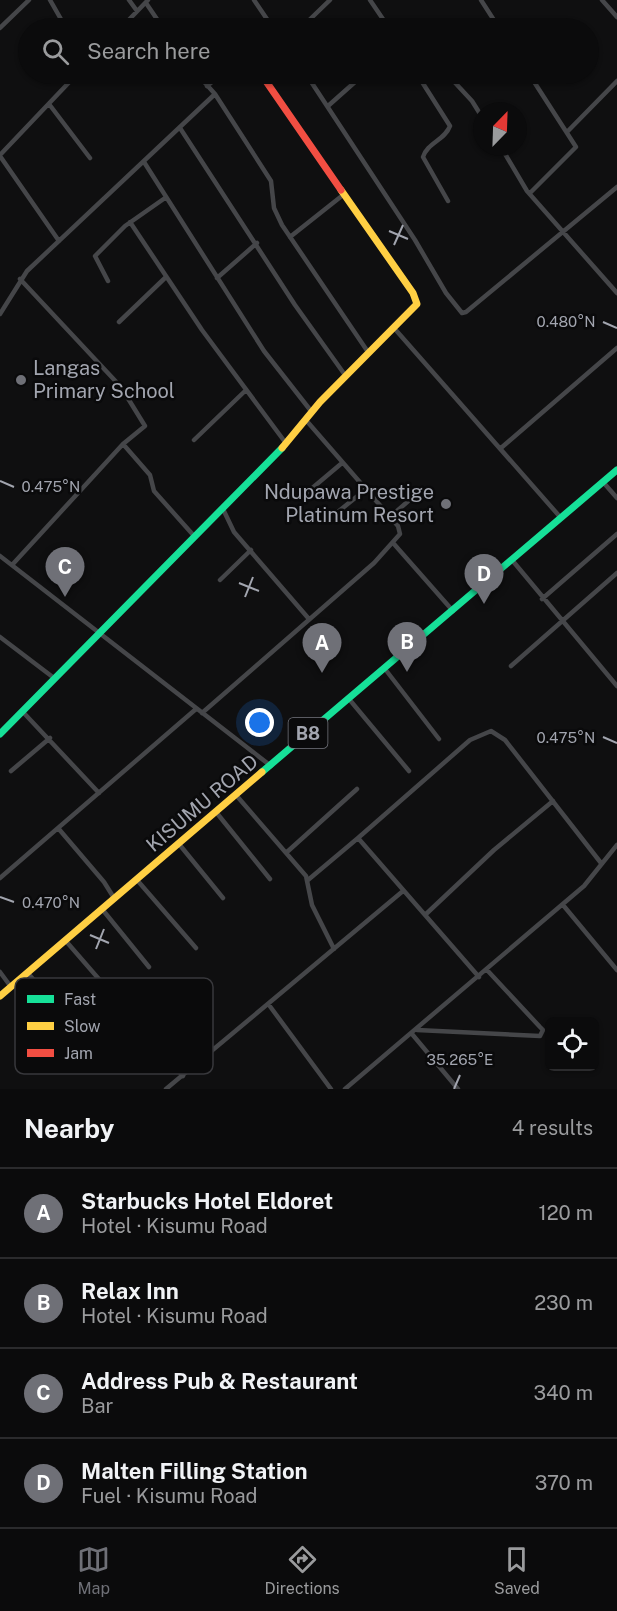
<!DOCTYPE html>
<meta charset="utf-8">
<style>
:root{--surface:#0b0b0c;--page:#19191a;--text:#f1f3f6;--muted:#9a9b9d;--line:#2b2b2d;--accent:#6f7077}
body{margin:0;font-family:"Public Sans",sans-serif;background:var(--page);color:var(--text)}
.controls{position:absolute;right:18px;bottom:18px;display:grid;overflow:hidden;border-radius:9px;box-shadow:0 2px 4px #0004}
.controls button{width:54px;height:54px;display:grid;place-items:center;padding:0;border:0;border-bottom:2px solid var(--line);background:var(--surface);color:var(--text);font:30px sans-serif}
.compass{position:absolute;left:473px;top:102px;width:54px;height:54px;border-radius:50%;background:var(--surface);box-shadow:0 2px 4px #0004;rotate:23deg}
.you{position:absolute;left:260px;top:723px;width:21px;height:21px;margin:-15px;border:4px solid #fff;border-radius:50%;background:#1a73e8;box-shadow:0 0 0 9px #1a73e833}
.badge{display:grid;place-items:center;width:39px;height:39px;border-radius:50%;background:var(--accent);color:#fff;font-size:20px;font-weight:700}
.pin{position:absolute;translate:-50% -50px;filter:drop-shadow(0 2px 3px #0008)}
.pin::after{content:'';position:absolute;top:32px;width:21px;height:18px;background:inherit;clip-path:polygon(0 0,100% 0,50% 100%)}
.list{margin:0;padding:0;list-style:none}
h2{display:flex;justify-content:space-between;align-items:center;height:78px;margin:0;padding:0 24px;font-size:26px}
h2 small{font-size:20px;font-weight:400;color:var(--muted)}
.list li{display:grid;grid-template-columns:39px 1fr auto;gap:18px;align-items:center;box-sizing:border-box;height:90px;padding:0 24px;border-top:2px solid var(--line)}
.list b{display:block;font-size:22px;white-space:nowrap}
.list p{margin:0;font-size:20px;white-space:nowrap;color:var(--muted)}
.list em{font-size:20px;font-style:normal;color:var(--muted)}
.icon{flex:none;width:33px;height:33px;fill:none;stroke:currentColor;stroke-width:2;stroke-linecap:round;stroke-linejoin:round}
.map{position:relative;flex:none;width:617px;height:1089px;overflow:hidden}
.search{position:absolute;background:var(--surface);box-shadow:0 2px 4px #0004;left:18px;right:18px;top:18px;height:66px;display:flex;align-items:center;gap:15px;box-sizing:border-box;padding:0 21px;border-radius:33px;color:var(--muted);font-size:22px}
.sheet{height:438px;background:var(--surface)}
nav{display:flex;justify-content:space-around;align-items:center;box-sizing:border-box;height:84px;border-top:2px solid var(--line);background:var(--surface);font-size:16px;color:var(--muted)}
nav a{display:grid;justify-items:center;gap:3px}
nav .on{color:var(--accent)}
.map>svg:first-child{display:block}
</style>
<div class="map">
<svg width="617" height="1089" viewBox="0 0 617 1089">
<rect width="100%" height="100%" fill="#0f0f10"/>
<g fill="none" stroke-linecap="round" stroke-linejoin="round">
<path stroke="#454649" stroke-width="4.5" d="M50 0 66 28
M129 0 137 11
M254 0 273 28
M370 0 389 28
M481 0 499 28
M602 0 617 17
M146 3 163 28
M0 28 29 0
M121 28 148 0
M301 28 330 0
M197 74 215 94 271 181 274 208 282 225 368 352
M306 74 415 240 446 293 462 313 466 312 617 187
M417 74 450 126C445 140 427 143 423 157L448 201
M447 74 472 101 482 117
M529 74 576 147 530 193
M207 86 222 74
M49 104 90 158
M328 106 364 74
M180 128 295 305 345 375
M567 132 617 81
M501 147 527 191 617 293
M0 155 77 74
M0 156 59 241
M144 162 264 351 311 411
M130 222 202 330 285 442
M290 237 343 195
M217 278 257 243
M108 281 95 256 125 226 165 198
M0 314 27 271 215 94
M119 322 166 277
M394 328 561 518
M194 440 245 391
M123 444 150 475 154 491 195 537
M501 448 617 348
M603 482 617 498
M304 495 342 463
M223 509 234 532 309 619
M334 515 365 490
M390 517 421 490
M394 544 453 611
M0 556 271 766
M512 560 617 686
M12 565 123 444 145 426 121 387 20 279
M220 580 251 550
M542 599 617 534
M0 637 54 678
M511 666 617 573
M385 669 439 739
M349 699 409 771
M22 711 99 793
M202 713 374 563 400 534 398 526 305 419
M11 771 50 738
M236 795 306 876 312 905 334 949
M216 812 270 879
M58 828 104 882 114 898
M358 838 470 740 491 731 505 740 601 863
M179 844 223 898
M287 852 357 789
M0 878 196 709
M137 880 196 948
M308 880 358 838 479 977
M563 905 617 970
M102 909 149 967
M425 915 494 850 553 801
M65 940 183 1076
M0 972 11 987
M27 972 79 1034
M269 1005 331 1089
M417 1030 540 1036 543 1030 540 1027 487 970
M412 1034 458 1089
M166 1089 403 891
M345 1089 584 886 617 845"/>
<path stroke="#16e098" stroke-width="7" d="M0 734 282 448
M262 772 617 470"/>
<path stroke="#ffcf43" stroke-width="7" d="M282 448 320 402 417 304 413 293 341 190
M0 996 262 772"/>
<path stroke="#f24e42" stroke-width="7" d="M261 74 341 190"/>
</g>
<path fill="none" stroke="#a2a5af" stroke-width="2" d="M389 231 408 239M394 245 403 225M603 322 617 328M0 481 14 487M239 583 259 591M245 597 253 577M603 737 617 743M0 897 14 902M90 935 109 943M96 949 104 929M454 1089 460 1075"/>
<g fill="#6f7077" stroke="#0a0a0b" stroke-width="2">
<circle cx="21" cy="380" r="6"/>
<circle cx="446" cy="504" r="6"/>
</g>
<g text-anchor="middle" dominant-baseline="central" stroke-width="5" stroke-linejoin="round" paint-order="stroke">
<rect fill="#0a0a0b" stroke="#74767e" stroke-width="1.5" x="288.5" y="718" width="39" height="30" rx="4.5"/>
<g font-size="18" font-weight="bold" fill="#a2a5af">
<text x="308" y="733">B8</text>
</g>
<g font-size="20" fill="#a2a5af" stroke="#0a0a0b" text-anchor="start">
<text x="33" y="368">Langas<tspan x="33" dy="23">Primary School</tspan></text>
<text x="434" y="492" text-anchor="end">Ndupawa Prestige<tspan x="434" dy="23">Platinum Resort</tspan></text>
</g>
<g font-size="20" fill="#a2a5af" stroke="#0a0a0b">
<text transform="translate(202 803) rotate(-40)">KISUMU ROAD</text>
</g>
</g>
<rect x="15" y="978" width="198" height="96" rx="9" fill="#0a0a0b" stroke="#38383c" stroke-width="1.5"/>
<rect x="27" y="995" width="27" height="8" fill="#16e098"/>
<rect x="27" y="1022" width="27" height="8" fill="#ffcf43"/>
<rect x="27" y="1049" width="27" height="8" fill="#f24e42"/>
<g font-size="16" fill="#a2a5af">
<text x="64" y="1005">Fast</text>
<text x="64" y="1032">Slow</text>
<text x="64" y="1059">Jam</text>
</g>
<g font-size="15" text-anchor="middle" fill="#a2a5af" stroke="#0a0a0b" stroke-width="5" stroke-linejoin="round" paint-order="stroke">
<text x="566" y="327">0.480°N</text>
<text x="51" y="492">0.475°N</text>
<text x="566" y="743">0.475°N</text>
<text x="51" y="908">0.470°N</text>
<text x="460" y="1065">35.265°E</text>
</g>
</svg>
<div class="controls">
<button><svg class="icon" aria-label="locate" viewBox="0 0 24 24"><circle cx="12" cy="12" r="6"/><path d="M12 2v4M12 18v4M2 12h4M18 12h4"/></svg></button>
</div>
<svg class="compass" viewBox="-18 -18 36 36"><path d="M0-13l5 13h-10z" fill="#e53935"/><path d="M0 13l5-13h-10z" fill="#9a9b9d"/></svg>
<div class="you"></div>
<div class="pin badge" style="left:322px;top:673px">A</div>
<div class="pin badge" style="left:407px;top:672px">B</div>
<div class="pin badge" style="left:65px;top:597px">C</div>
<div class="pin badge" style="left:484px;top:604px">D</div>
<div class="search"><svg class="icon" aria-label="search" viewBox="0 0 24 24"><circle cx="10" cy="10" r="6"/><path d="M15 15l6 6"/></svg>Search here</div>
</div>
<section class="sheet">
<h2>Nearby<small>4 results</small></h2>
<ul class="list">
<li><span class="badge">A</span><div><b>Starbucks Hotel Eldoret</b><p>Hotel · Kisumu Road</p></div><em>120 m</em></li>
<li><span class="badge">B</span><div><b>Relax Inn</b><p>Hotel · Kisumu Road</p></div><em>230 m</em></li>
<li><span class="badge">C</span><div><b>Address Pub &amp; Restaurant</b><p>Bar</p></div><em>340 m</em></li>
<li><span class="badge">D</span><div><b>Malten Filling Station</b><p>Fuel · Kisumu Road</p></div><em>370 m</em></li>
</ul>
</section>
<nav>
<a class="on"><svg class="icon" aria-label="map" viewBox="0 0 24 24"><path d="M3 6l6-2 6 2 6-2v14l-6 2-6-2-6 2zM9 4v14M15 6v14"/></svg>Map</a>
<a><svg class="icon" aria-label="directions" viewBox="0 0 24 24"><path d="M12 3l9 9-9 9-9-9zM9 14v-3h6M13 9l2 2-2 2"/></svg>Directions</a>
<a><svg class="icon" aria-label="saved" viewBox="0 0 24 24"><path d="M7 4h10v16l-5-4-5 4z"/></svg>Saved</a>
</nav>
